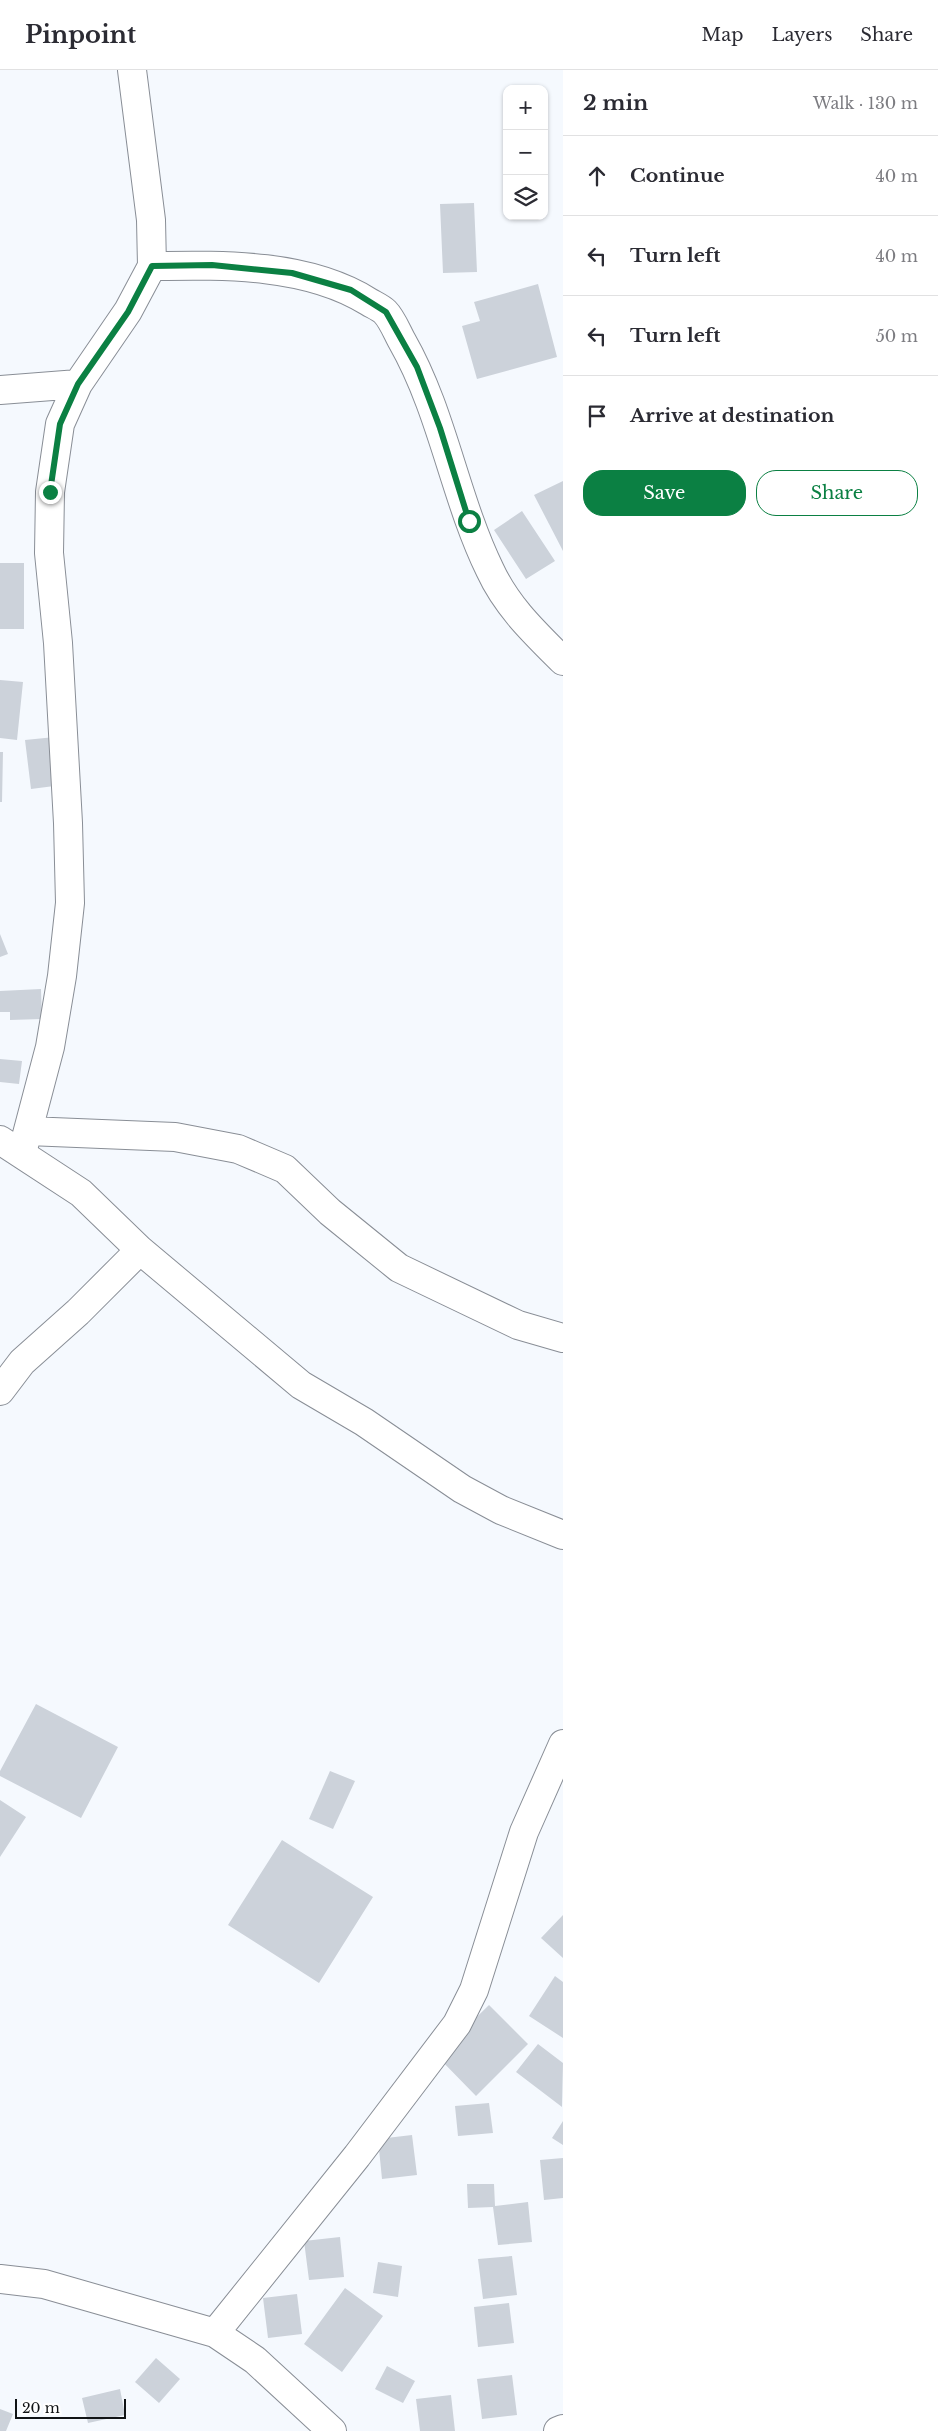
<!DOCTYPE html>
<meta charset="utf-8">
<style>
:root{--surface:#fff;--page:#f2f2f3;--text:#2b2b33;--muted:#7c7c81;--line:#e1e1e2;--accent:#0b8043}
body{margin:0;font-family:"Libre Baskerville",serif;background:var(--page);color:var(--text)}
.controls{position:absolute;right:15px;top:15px;display:grid;overflow:hidden;border-radius:10px;box-shadow:0 1px 4px #0004}
.controls button{width:45px;height:45px;display:grid;place-items:center;padding:0;border:0;border-bottom:1px solid var(--line);background:var(--surface);color:var(--text);font:25px sans-serif}
.scale{position:absolute;left:15px;bottom:12px;width:111px;box-sizing:border-box;padding-left:5px;border:2px solid #101315;border-top:0;font-size:14px;line-height:18px;white-space:nowrap;color:#101315;-webkit-text-stroke:4px #fff;paint-order:stroke}
.stop{position:absolute;width:15px;height:15px;margin:-11px;border:4px solid #0b8043;border-radius:50%;background:#fff}
.stop.end{background:#0b8043;border-color:#fff;box-shadow:0 1px 5px #0008}
.list{margin:0;padding:0;list-style:none}
h2{display:flex;justify-content:space-between;align-items:center;height:65px;margin:0;padding:0 20px;font-size:21px}
h2 small{font-size:16px;font-weight:400;color:var(--muted)}
.list li{display:grid;grid-template-columns:32px 1fr auto;gap:15px;align-items:center;box-sizing:border-box;height:80px;padding:0 20px;border-top:1px solid var(--line)}
.list b{display:block;font-size:19px;white-space:nowrap}
.list em{font-size:16px;font-style:normal;color:var(--muted)}
.actions{display:flex;gap:10px;padding:15px 20px}
.actions a{flex:1;padding:11px 0;border:1px solid var(--accent);border-radius:20px;text-align:center;font-size:18px;color:var(--accent)}
.actions .main{background:var(--accent);color:#fff}
.icon{flex:none;width:28px;height:28px;fill:none;stroke:currentColor;stroke-width:2;stroke-linecap:round;stroke-linejoin:round}
.map{position:relative;flex:none;width:563px;height:2361px;overflow:hidden}
header{display:flex;align-items:center;gap:30px;box-sizing:border-box;height:70px;padding:0 25px;background:var(--surface);border-bottom:1px solid var(--line)}
header strong{font-size:24px}
nav{display:flex;gap:28px;margin-inline-start:auto;font-size:18px}
main{display:flex}
aside{flex:1;background:var(--surface)}
.map>svg:first-child{display:block}
</style>
<header>
<strong>Pinpoint</strong>
<nav><a>Map</a><a>Layers</a><a>Share</a></nav>
</header>
<main>
<div class="map">
<svg width="563" height="2361" viewBox="0 0 563 2361">
<rect width="100%" height="100%" fill="#f5f9fe"/>
<path fill="#ccd2da" d="M474 133 477 202 443 203 440 134Z
M538 214 557 287 477 309 462 256 480 251 474 232Z
M563 411V481L534 425Z
M522 441 555 491 526 509 494 460Z
M0 493H24V559H0Z
M0 610 23 612 17 670 0 668Z
M55 667 62 715 31 719 25 670Z
M0 682H3L2 732H0Z
M0 864 8 884 0 887Z
M41 919 42 949 10 950V942H0V921Z
M0 989 22 991 19 1014 0 1012Z
M36 1634 118 1677 81 1748 0 1706V1701Z
M330 1701 355 1711 333 1759 309 1749Z
M0 1730 26 1747 0 1787Z
M282 1770 373 1827 319 1913 228 1855Z
M563 1845V1888L541 1868Z
M555 1906 563 1912V1968L529 1946Z
M489 1935 528 1974 476 2026 437 1986Z
M538 1974 563 1993 562 2037 516 2002Z
M489 2033 493 2063 458 2066 455 2036Z
M563 2051V2075L552 2068Z
M412 2065 417 2105 382 2109 378 2069Z
M563 2088V2128L544 2130 540 2090Z
M467 2114H494L495 2136 528 2132 532 2172 498 2175 493 2137 468 2138Z
M340 2167 344 2207 309 2210 304 2171Z
M512 2186 517 2225 483 2229 478 2189Z
M378 2192 402 2196 398 2227 373 2223Z
M345 2218 383 2246 342 2302 304 2274Z
M297 2224 302 2264 268 2268 263 2228Z
M509 2233 514 2273 478 2277 474 2237Z
M156 2288 180 2309 159 2333 135 2312Z
M387 2296 415 2311 403 2333 375 2319Z
M512 2305 517 2345 482 2349 477 2309Z
M120 2319 125 2345 88 2353 82 2328Z
M451 2325 455 2361H420L416 2329Z
M0 2339 13 2344 6 2361H0Z"/>
<g fill="none" stroke-linecap="round" stroke-linejoin="round">
<defs>
<path id="minor" d="M152 196C223 195 307 193 369 232 374 235 381 238 385 242 392 249 397 262 402 271 443 343 454 426 490 500 507 537 535 563 563 591
M0 320 78 314
M28 1061 175 1067 238 1079 285 1099 330 1142 399 1198 518 1255 563 1268
M0 1070 81 1123 140 1180 301 1315 364 1352 462 1419 501 1440 563 1465
M22 1083 50 977 62 906 70 833 68 753 58 573 49 483 50 422 60 354 78 314 128 241 152 196 151 150 132 0
M0 1321 22 1292 78 1242 140 1180
M0 2209 44 2214 215 2263 255 2290 332 2361
M215 2263 357 2086 457 1954 474 1920 524 1762 563 1674
M558 2361 563 2359"/>
</defs>
<use href="#minor" stroke="#898e96" stroke-width="30"/>
<use href="#minor" stroke="#fff" stroke-width="28"/>
</g>
<g fill="none" stroke-linecap="round" stroke-linejoin="round">
<path stroke="#0b8043" stroke-width="6" d="M50 422 60 354 78 314 128 242 152 196 212 195 292 203 351 220 386 242 417 297 440 358 469 451"/>
</g>
</svg>
<div class="controls">
<button>+</button>
<button>−</button>
<button><svg class="icon" aria-label="layers" viewBox="0 0 24 24"><path d="M12 4l9 5-9 5-9-5zM3 14l9 5 9-5"/></svg></button>
</div>
<div class="scale">20 m</div>
<div class="stop" style="left:469px;top:451px"></div>
<div class="stop end" style="left:50px;top:422px"></div>
</div>
<aside>
<h2>2 min<small>Walk · 130 m</small></h2>
<ul class="list">
<li><svg class="icon" aria-label="ahead" viewBox="0 0 24 24"><path d="M12 20V5M6 11l6-6 6 6"/></svg><div><b>Continue</b></div><em>40 m</em></li>
<li><svg class="icon" aria-label="left" viewBox="0 0 24 24"><path d="M17 20v-9H6M10 6l-5 5 5 5"/></svg><div><b>Turn left</b></div><em>40 m</em></li>
<li><svg class="icon" aria-label="left" viewBox="0 0 24 24"><path d="M17 20v-9H6M10 6l-5 5 5 5"/></svg><div><b>Turn left</b></div><em>50 m</em></li>
<li><svg class="icon" aria-label="arrive" viewBox="0 0 24 24"><path d="M6 21V4h12l-3 4 3 4H6"/></svg><div><b>Arrive at destination</b></div></li>
</ul>
<div class="actions"><a class="main">Save</a><a>Share</a></div>
</aside>
</main>
